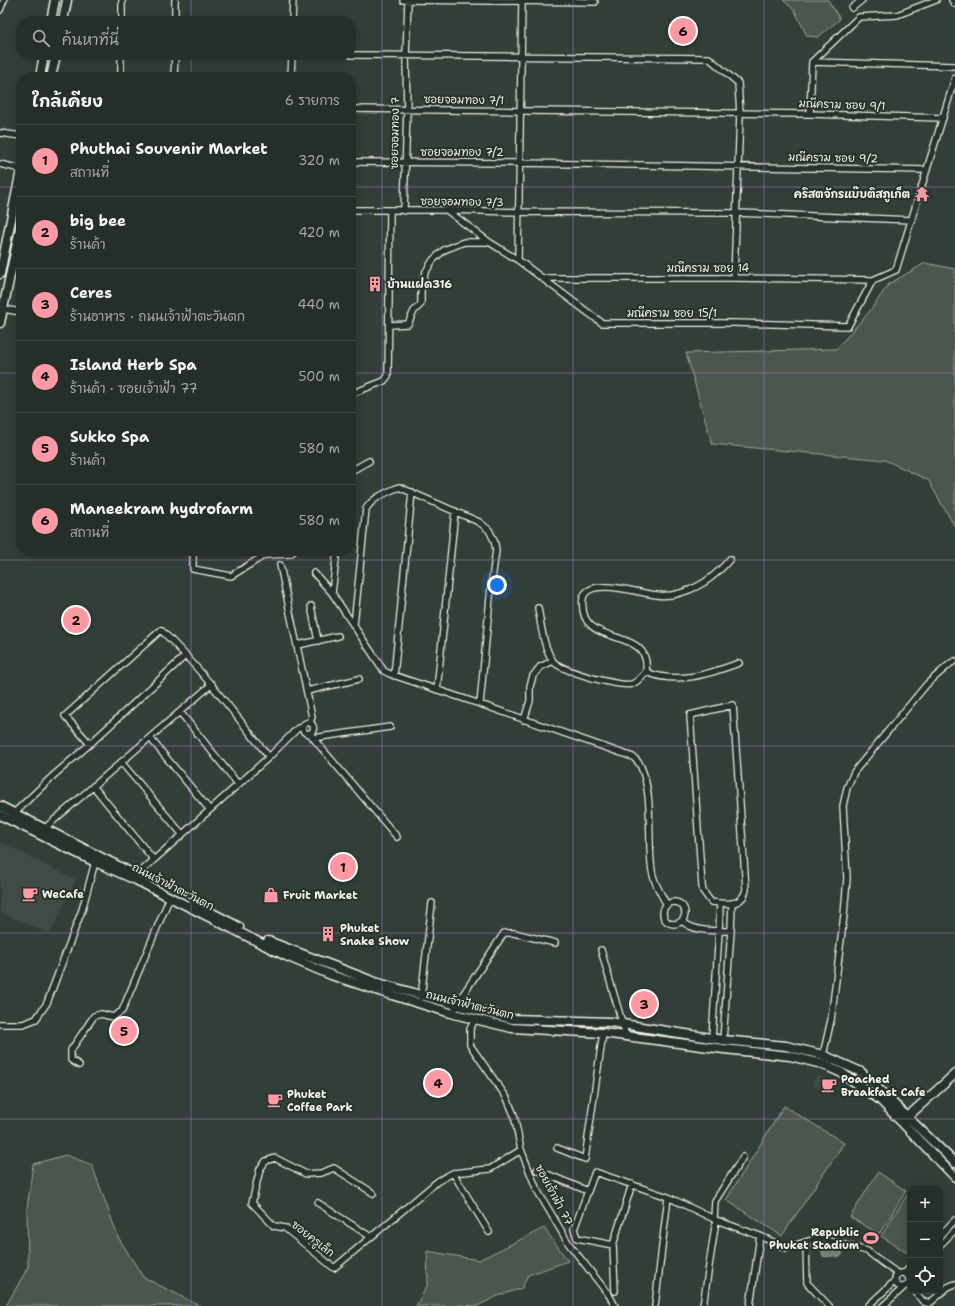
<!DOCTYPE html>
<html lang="th">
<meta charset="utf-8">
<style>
:root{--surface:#262e2a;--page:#323a36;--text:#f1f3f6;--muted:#a4a8a8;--line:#424a47;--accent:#ff9aa2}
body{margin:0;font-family:"Shantell Sans","Playpen Sans Thai",sans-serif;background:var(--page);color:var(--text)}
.controls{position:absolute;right:12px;bottom:12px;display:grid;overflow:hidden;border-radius:8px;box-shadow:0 2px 10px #0003}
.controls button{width:36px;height:36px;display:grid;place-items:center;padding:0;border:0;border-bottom:1px solid var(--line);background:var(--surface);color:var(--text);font:20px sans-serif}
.you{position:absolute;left:497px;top:585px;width:14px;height:14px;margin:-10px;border:3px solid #fff;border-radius:50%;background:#1a73e8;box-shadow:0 0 0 6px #1a73e833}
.badge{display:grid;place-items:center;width:26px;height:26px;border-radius:50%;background:var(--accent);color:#111;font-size:13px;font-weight:700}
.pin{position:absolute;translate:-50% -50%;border:2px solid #fff;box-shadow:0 1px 4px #0006}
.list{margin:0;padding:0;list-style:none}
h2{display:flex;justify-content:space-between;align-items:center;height:52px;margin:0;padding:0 16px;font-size:17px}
h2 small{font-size:13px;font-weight:400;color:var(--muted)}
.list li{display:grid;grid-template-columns:26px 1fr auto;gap:12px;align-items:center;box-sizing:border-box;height:72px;padding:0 16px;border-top:1px solid var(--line)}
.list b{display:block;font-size:15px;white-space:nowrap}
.list p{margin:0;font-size:13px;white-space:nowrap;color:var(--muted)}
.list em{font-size:13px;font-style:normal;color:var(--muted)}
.icon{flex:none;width:22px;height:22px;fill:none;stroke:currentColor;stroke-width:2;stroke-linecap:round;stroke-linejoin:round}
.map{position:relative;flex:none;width:955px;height:1306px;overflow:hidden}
.search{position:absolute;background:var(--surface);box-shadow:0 2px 10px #0003;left:16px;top:16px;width:340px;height:44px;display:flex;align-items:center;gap:10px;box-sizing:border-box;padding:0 14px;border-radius:16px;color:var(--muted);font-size:15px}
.panel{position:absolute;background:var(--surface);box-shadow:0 2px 10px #0003;left:16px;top:72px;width:340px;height:484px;border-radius:16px}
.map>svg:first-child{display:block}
</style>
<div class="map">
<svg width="955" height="1306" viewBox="0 0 955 1306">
<rect width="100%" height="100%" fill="#323e38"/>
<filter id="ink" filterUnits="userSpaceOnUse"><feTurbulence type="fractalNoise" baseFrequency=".025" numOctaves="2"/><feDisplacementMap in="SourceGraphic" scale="8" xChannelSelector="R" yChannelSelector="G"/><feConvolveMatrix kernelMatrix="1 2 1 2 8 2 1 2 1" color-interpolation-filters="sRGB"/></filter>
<g filter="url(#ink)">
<path fill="#404b44" d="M0 842 76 880 50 934 0 912Z
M816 1074 823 1078 820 1088 812 1085Z"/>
<path fill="#4c564f" stroke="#a0a49c" d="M783 0H828L840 19 818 37 807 36 795 11Z
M925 263 955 269V527L928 480 885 460 712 444 686 353 836 349 869 312 889 284Z
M784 1106 844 1143 782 1236 726 1200Z
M66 1155 92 1165 118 1237 143 1277 200 1306H6L28 1267 27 1209 33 1164Z
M878 1172 906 1191 879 1234 850 1217Z
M909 1192 910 1193 909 1254 881 1236Z
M544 1228 568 1261 528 1275 522 1288 498 1296 477 1306 458 1305 457 1306H416L428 1284 427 1251 479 1260Z"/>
<path fill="#727972" stroke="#a6a9a1" d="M825 1246H827L842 1251V1255L839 1257C833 1254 828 1258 823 1256L822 1251Z"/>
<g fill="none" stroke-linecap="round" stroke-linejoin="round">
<defs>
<path id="street" d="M403 0 595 2
M952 0 955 4
M852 8 862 0
M0 10 4 0
M122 21V0
M175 21V0
M292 21 293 0
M351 55 709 58 738 83 740 113 734 278
M812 62 955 66
M121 77V55
M174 77 175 55
M291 77 292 55
M351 109 810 114 943 118
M810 114 812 62 859 17 897 15 936 0
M0 133 21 136
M351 162 519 163 927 170
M0 164 21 169
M351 210H452L519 212 737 213 912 220
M404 211 407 110 406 56 408 1
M448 211 489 242
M518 260 522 0
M542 278H734L873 280
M3 309 21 312
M389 325 408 324 414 311 421 304V291L425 273 433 260 444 250 464 242H489L518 260 602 323H734L848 326 873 280 896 270 955 78
M351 394 384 381 388 376 390 211
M351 471 369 461
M195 551 193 552V569L231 576 265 555
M265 555 290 554 294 551
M280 565 312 717 310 723
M314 573 332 593 384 671 390 674 480 704 633 757C636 760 640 763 641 767 654 796 647 839 652 871 654 884 661 894 667 905
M332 593 337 551
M311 606 318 641
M538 608C541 624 543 647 553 661 560 671 620 687 632 684 638 682 642 676 646 672 652 627 588 647 583 610 583 606 582 603 583 598 589 576 641 594 657 595 661 596 667 595 672 595 697 590 714 578 730 559
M354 625 366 509C373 497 388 492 399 487L479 522 489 530 494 540 496 550 491 587 480 704
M298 645 338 636
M646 672C677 685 709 674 739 663
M394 676 412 492
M437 690 455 511
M307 691 359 679
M733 705 746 889C743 907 725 904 711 902L703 891 702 886 690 715Z
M180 712 238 784
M524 720 530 701V686L533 676 540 667 553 661
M302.5 728a5.5 5.5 0 1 1 11 0a5.5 5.5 0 1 1-11 0Z
M310 733 313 738 397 837
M150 738 209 809
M313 738 390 727
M90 744 65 716 161 630C201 669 234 713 269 757
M121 762 182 834
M93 786 153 859
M13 814 54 775 90 744 186 655
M45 828 212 684
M137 875 269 757 298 728H302
M663 913a11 11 0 1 1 22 0a11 11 0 1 1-22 0Z
M682 921C696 933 713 930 731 931
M601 950 626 1036
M421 998 432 903
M454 1014 456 1005 504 933H514L555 943
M475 1019 470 1029V1045L507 1098 514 1115 521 1150 537 1190 569 1244 609 1295 615 1306
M0 1024H23L36 1019 47 1003 82 910 95 862
M712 1038 719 931 720 904
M723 1040 731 931 732 904
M823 1055 831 1020 844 915 847 878 843 806 847 788 854 772 927 684 951 663 955 661
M79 1065 71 1060V1050L94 1016 101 1014 113 1017 122 1011 170 897
M557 1148 585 1159 603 1033
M537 1170 588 1191
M453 1173 489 1232
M373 1193 334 1168 321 1173 306 1174 275 1158 266 1161 260 1169 252 1203 274 1226 285 1228 334 1268 438 1181 453 1173 490 1169 521 1150
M318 1203 371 1237
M714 1219 715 1201 743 1157
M940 1236 955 1220
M806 1243 807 1283 829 1306
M613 1245 577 1238 574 1229 595 1172 668 1197 716 1220 760 1236 786 1248 818 1238 867 1251 898 1274
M940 1245 955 1230
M895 1280a7 7 0 1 1 14 0a7 7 0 1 1-14 0Z
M905 1273 910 1267
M615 1291 613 1245 632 1184
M915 1291C919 1296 923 1305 930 1303L948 1287 955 1284
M655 1306 668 1197
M703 1306 716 1220
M750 1306 760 1236
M868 1306 895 1281
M883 1306 904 1287"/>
<path id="secondary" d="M51 21 55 0
M63 21 67 0
M40 77 44 55
M51 77 56 55
M0 274 21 170
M0 323 21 224
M0 806 134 874
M0 815 95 862 136 880 286 956 331 975 382 992 454 1014 512 1028 603 1033 724 1049 790 1056 822 1064 842 1073 880 1100 955 1177
M193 903 239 927
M268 941 375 982 456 1005 513 1019 610 1022 723 1040 786 1046 823 1055 861 1072 955 1163
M905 1119 955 1074"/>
</defs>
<use href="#street" stroke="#f4f1e8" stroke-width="8"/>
<use href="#secondary" stroke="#f4f1e8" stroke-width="11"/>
<use href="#street" stroke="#26332d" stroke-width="5.5"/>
<use href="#secondary" stroke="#26332d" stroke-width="8"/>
</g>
</g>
<path fill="none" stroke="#a571cd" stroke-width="1" stroke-opacity="0.55" d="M191 0V21M382 0V1306M573 0V1306M764 0V1306M191 55V77M0 187H21M351 187H955M0 373H21M351 373H955M191 551V1306M0 560H955M0 746H955M0 933H955M0 1119H955"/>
<defs>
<symbol id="temple-bare" viewBox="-9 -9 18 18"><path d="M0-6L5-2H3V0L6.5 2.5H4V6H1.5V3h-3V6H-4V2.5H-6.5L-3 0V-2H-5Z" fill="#ff9aa2" stroke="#26332d" stroke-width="2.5" paint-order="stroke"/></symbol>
<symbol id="building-bare" viewBox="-9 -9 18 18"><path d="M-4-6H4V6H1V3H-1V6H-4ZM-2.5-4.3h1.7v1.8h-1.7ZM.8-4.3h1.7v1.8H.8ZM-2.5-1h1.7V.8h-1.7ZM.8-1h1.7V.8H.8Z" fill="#ff9aa2" stroke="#26332d" stroke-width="2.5" paint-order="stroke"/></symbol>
<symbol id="cafe-bare" viewBox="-9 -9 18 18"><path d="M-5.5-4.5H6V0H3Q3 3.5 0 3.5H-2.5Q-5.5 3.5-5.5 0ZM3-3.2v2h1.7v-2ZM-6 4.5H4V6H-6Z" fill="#ff9aa2" stroke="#26332d" stroke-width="2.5" paint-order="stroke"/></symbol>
<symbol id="shop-bare" viewBox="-9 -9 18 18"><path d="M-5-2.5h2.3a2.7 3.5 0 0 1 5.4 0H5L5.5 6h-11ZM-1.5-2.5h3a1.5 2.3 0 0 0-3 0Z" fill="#ff9aa2" stroke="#26332d" stroke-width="2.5" paint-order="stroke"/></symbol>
<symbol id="stadium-bare" viewBox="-9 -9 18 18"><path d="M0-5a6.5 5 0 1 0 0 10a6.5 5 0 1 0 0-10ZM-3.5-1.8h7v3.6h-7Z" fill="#ff9aa2" stroke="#26332d" stroke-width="2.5" paint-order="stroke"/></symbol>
</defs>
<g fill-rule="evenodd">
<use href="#temple-bare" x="911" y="183" width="22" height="22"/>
<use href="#building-bare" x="364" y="273" width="22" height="22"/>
<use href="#cafe-bare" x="19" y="883" width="22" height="22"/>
<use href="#shop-bare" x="260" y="884" width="22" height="22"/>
<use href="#building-bare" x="317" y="923" width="22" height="22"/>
<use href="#cafe-bare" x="818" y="1074" width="22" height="22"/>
<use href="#cafe-bare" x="264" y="1089" width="22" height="22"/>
<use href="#stadium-bare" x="860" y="1227" width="22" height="22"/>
</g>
<g text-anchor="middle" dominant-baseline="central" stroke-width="4" stroke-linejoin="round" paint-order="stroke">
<g font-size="11" fill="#f4f1e8" stroke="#26332d">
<text transform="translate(464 100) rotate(1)">ซอยจอมทอง 7/1</text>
<text transform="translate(842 105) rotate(2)">มณีคราม ซอย 9/1</text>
<text transform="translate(395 133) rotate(-89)">ซอยจอมทอง 7</text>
<text x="462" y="152">ซอยจอมทอง 7/2</text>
<text transform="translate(833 158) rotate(1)">มณีคราม ซอย 9/2</text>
<text transform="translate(462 202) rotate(1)">ซอยจอมทอง 7/3</text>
<text x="708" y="268">มณีคราม ซอย 14</text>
<text x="672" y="313">มณีคราม ซอย 15/1</text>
<text transform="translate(173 887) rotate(27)">ถนนเจ้าฟ้าตะวันตก</text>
<text transform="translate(470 1005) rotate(14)">ถนนเจ้าฟ้าตะวันตก</text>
<text transform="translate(554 1195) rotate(62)">ซอยเจ้าฟ้า 77</text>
<text transform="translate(313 1239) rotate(38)">ซอยครูเล็ก</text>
</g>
<g font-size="11" font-weight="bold" fill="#f4f1e8" stroke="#26332d" text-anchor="start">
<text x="910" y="194" text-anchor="end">คริสตจักรแบ๊บติสภูเก็ต</text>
<text x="387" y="284">บ้านแฝด316</text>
<text x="42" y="894">WeCafe</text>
<text x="283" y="895">Fruit Market</text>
<text x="340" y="928">Phuket<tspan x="340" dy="13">Snake Show</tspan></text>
<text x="841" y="1079">Poached<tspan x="841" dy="13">Breakfast Cafe</tspan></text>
<text x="287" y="1094">Phuket<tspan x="287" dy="13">Coffee Park</tspan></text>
<text x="859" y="1232" text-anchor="end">Republic<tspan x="859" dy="13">Phuket Stadium</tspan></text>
</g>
</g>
</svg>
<div class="controls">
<button>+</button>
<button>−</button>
<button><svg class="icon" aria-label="locate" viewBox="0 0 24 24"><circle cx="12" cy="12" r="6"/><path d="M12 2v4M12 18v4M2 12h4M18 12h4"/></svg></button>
</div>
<div class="you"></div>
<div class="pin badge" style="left:343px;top:867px">1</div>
<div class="pin badge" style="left:76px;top:620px">2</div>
<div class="pin badge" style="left:644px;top:1004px">3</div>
<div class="pin badge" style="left:438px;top:1083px">4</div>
<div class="pin badge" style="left:124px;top:1031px">5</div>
<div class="pin badge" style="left:683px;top:31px">6</div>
<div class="search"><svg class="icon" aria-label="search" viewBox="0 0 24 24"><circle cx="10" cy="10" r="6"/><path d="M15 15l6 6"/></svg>ค้นหาที่นี่</div>
<section class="panel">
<h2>ใกล้เคียง<small>6 รายการ</small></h2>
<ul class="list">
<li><span class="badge">1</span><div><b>Phuthai Souvenir Market</b><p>สถานที่</p></div><em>320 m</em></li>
<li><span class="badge">2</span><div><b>big bee</b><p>ร้านค้า</p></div><em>420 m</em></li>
<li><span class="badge">3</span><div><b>Ceres</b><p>ร้านอาหาร · ถนนเจ้าฟ้าตะวันตก</p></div><em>440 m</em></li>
<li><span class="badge">4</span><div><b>Island Herb Spa</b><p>ร้านค้า · ซอยเจ้าฟ้า 77</p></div><em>500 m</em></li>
<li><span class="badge">5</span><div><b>Sukko Spa</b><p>ร้านค้า</p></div><em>580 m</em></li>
<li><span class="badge">6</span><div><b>Maneekram hydrofarm</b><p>สถานที่</p></div><em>580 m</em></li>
</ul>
</section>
</div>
